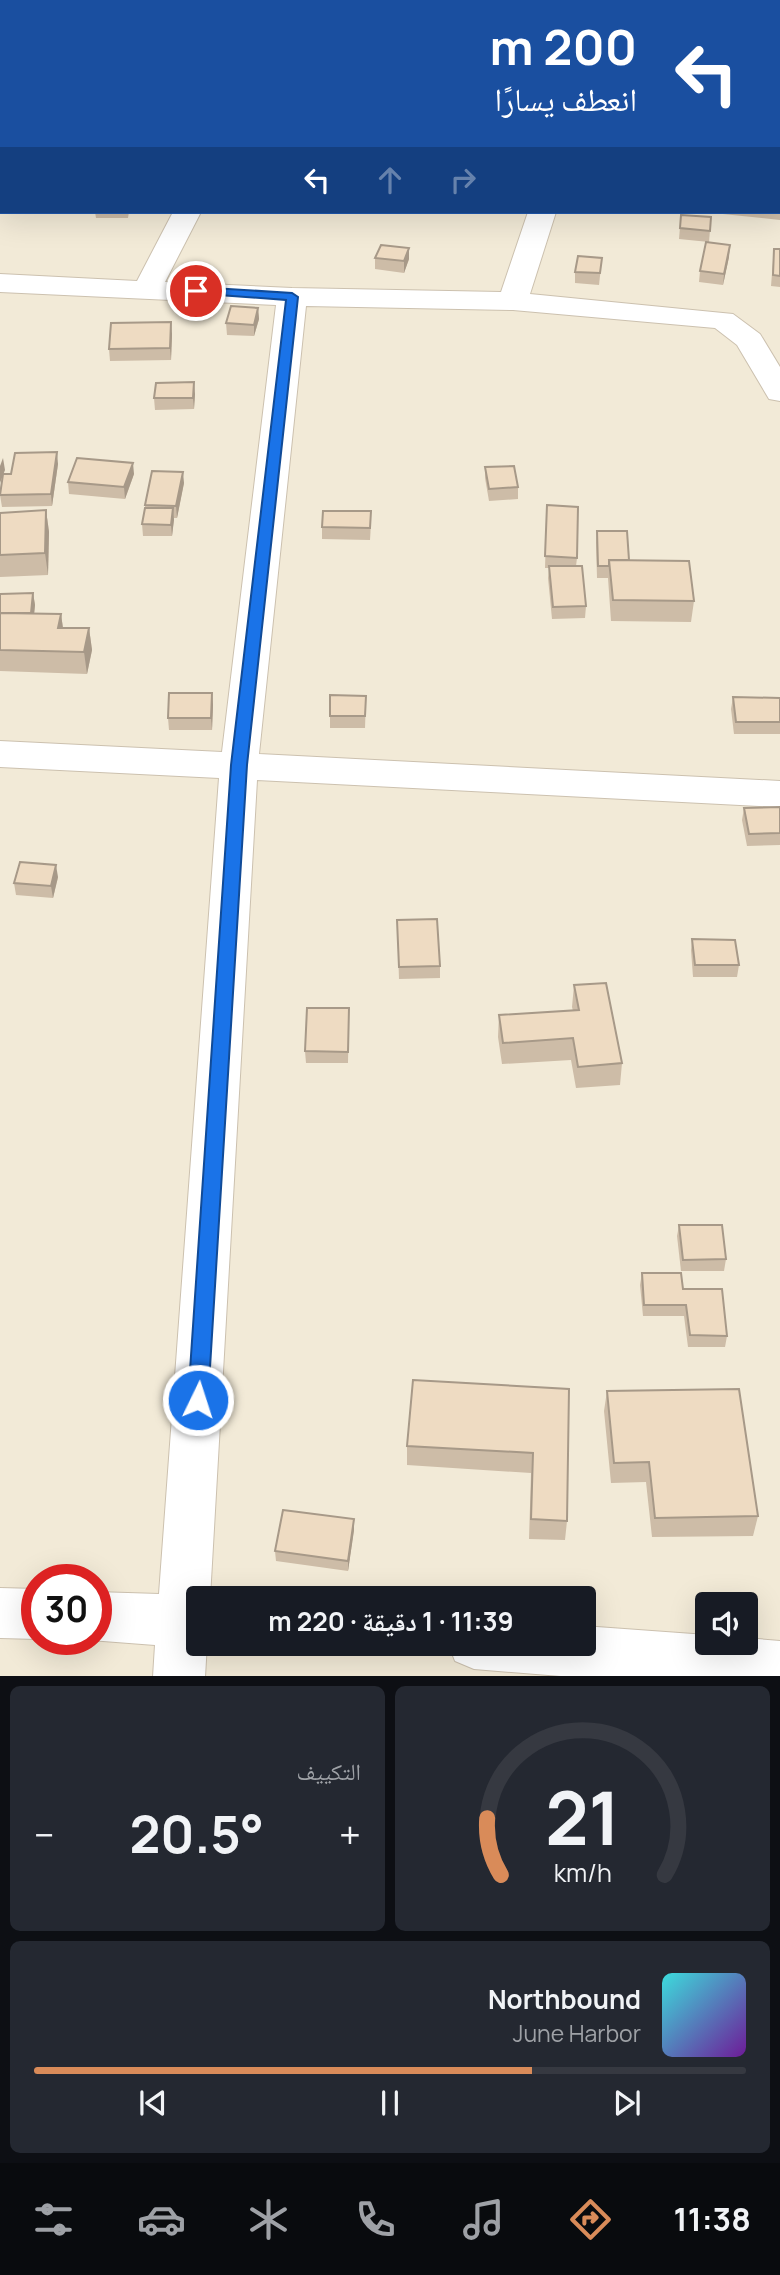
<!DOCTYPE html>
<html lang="ar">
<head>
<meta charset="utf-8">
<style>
  :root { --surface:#171b24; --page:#242831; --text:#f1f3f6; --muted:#9ea1a6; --line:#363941; --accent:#d98b59 }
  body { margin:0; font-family:Manrope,"Noto Naskh Arabic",sans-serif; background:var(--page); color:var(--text); direction:rtl; height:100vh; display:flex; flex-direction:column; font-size:26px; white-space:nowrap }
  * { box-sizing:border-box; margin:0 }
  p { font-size:23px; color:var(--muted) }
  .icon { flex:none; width:38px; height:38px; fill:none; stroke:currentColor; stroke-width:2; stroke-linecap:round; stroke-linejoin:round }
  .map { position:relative; height:1676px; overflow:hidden; direction:ltr }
  .side { display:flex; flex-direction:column; gap:10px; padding:10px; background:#0d0f14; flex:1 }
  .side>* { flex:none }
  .top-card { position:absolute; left:0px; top:0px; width:780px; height:214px; box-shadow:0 7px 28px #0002; direction:rtl; background:#1a4fa0; color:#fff; overflow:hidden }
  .buttons { position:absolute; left:695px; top:1592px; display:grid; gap:14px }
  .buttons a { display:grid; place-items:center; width:63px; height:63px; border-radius:7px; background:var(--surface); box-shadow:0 7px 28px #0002; font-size:35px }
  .speed { position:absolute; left:21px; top:1564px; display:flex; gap:14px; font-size:35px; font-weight:700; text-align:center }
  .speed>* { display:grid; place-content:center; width:91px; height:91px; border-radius:50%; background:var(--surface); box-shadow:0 7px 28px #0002; line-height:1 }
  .speed .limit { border:10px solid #d22; background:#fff; color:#111 }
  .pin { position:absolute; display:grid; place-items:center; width:60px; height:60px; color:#fff; margin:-30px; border:4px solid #fff; border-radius:50%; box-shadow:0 2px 7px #0007 }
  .me { position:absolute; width:77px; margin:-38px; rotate:4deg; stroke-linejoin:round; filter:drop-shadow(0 0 5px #0008) }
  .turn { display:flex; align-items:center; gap:24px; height:147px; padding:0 28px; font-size:32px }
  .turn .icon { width:91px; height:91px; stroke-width:2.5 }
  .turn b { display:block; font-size:49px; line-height:60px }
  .lanes { display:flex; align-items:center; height:66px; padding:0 28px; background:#0003; justify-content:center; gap:35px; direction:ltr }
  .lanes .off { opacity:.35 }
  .big { font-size:52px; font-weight:700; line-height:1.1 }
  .side .tile { flex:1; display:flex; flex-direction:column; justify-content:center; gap:10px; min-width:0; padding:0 24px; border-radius:10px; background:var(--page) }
  .side .dial { align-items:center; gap:0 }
  .dial svg { height:182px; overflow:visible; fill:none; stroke:var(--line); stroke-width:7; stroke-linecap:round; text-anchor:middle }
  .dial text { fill:var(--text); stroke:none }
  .song { display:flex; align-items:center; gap:21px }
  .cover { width:84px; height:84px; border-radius:10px; background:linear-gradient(135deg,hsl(180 70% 55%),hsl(280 70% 35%)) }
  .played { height:7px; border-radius:4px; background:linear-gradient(90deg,var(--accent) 70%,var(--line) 70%) }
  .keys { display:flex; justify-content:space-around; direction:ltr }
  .heat { display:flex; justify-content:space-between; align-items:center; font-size:38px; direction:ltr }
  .side .tiles { flex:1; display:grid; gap:10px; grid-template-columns:1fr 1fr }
  .tile:last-child { grid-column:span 2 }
  .trip { position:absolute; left:186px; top:1586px; width:410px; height:70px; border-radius:7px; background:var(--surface); box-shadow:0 7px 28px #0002; font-weight:700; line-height:70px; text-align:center; direction:rtl }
  .tab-bar { display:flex; height:112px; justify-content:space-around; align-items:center; background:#090b0e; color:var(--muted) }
  .tab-bar .icon { width:49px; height:49px }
  .tab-bar .selected { color:var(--accent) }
  .tab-bar b { font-size:32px; color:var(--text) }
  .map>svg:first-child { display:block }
  .residential { fill:#f2ead7; fill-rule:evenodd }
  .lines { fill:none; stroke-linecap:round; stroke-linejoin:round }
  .minor-casing { stroke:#ccc1af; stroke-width:2 }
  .minor { fill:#fff; fill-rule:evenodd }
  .wall { fill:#cdbca7 }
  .shaded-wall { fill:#a79988 }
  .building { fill:#eedbc2; stroke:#a79988; stroke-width:2 }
  .route { fill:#1a73e8; stroke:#114b97; stroke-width:2 }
</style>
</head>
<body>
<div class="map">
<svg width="780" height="1677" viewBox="0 0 780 1677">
  <rect width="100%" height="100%" fill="#fbf7e9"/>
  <!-- residential -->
  <path class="residential" d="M0,0H780V1676L0,1677ZM2,2H779V212H2ZM37,1580H96V1640H37ZM198,1598H583V1643H198ZM707,1605H746V1643H707Z"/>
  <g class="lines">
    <!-- minor casing -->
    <g class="minor-casing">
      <g id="minor">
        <path d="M284,0H308L283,2Z"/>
        <path d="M598,0H622L597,2Z"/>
        <path d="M639,0H674L675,2H640Z"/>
        <rect x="779" y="12" width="1" height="14"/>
        <path d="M173,212H201L165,282L292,288L501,292L528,212H556L530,294L733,314L760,334L780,367V401L769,399L737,345L715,328L513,310L306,306L259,754L780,781V807L257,780L210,1598H198V1643H207L205,1677H153L155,1645L90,1640H96V1592L159,1594L219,778L0,767V741L222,752L276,305L0,292V274L137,281Z"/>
        <path d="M0,1588L37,1589V1639L0,1638Z"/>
        <path d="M583,1626L707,1635V1643H746V1638L780,1641V1677H573L474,1669L455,1661L448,1643H583Z"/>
      </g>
    </g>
    <!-- minor -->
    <use href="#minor" class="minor"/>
  </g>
  <!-- wall -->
  <g class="wall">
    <path d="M779,135L780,136V220L713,213V212H779Z"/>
    <path d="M95,212H129L128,218H96Z"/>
    <path d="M681,215L711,217L709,242L679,239Z"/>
    <path d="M774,249H780V287L771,286Z"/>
    <path d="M729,257L723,285L699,282L700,271Z"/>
    <path d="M375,258L409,259L404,273L375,269Z"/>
    <path d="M602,258L599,285L575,283V272Z"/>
    <path d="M258,308L259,319L254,336L227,335L226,323Z"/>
    <path d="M172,334L171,360L110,361L109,349Z"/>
    <path d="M195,394L194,409L155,410L154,398Z"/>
    <path d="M58,464L52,506L2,507L0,495L11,474Z"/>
    <path d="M485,467L518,487V499L489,501L485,478Z"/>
    <path d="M134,474L125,499L69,494L68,482Z"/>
    <path d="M184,483L177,518H174L172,536H143L142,524L145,508V505Z"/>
    <path d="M547,505L577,558L576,566L586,606L585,618L552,619L548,578L549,568H545Z"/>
    <path d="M46,510L49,532L48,575L0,577V513Z"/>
    <path d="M371,523L370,540L322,539V527Z"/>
    <path d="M597,531L629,560L694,601L691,622L611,621L608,578H597L596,542Z"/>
    <path d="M33,593L35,605L34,613L61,614L63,628H89L92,650L87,674L0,671V594Z"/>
    <path d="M212,693L213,705L212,730H169L168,718Z"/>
    <path d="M366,696L365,728H330V716Z"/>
    <path d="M733,697L780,698V734H734L731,709Z"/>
    <path d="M780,807V845L747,846L742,820L744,808Z"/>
    <path d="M58,877L53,898L16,895L14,883Z"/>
    <path d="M397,920L440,966V978L399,979Z"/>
    <path d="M692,939L739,965L737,977H693L691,950Z"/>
    <path d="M574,985L622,1063L620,1085L576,1088L571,1060L502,1064L498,1037L499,1015L573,1011L572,1007Z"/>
    <path d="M349,1008L348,1063H306L305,1051Z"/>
    <path d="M679,1225L726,1259L724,1271H681L677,1236Z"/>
    <path d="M642,1273L683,1289L727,1336L725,1347H688L684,1316H643L640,1285Z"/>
    <path d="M569,1389L567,1521L565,1540L529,1539L531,1473L407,1465V1446Z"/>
    <path d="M607,1391L758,1516L753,1536L652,1537L646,1482L611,1483L604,1411Z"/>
    <path d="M354,1530L348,1571L276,1561L275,1551Z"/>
  </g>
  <!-- shaded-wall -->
  <g class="shaded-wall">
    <path d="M730,245L729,257L723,285L724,274Z"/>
    <path d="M409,248V259L404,273V261Z"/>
    <path d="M258,308L259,319L254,336V325Z"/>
    <path d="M171,322L172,334L171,360L170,348Z"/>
    <path d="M194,382L195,394L194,409L193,398Z"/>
    <path d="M57,452L58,464L52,506L51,494Z"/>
    <path d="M3,458L5,470L0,483V466Z"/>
    <path d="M133,463L134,474L125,499L124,487Z"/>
    <path d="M183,472L184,483L177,518L176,506Z"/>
    <path d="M173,508L174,520L172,536L171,525Z"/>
    <path d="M46,510L49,532L48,575L45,553Z"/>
    <path d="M33,593L35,605L33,626L31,614Z"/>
    <path d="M61,614L64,636L58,628Z"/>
    <path d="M89,628L92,650L87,674L84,652Z"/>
    <path d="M212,693L213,705L212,730L211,718Z"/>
    <path d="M56,865L58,877L53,898L51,886Z"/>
    <path d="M354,1519V1530L348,1571V1561Z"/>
  </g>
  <!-- building -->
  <g class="building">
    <path d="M164,0H211L210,2H162Z"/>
    <path d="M448,0H537L536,2H450L447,1Z"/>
    <path d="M779,135L780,136V199H779Z"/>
    <path d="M681,215L711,217L710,231L680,228Z"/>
    <path d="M706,242L730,245L724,274L700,271Z"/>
    <path d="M381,245L409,248L404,261L375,258Z"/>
    <path d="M774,249H780V276L773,275Z"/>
    <path d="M578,256L602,258L600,273L575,272Z"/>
    <path d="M231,306L258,308L254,325L226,323Z"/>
    <path d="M171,322L170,348L109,349L111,323Z"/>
    <path d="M194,382L193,398H154L156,383Z"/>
    <path d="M57,452L51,494L0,495L3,474H11L15,453Z"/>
    <path d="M77,458L133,463L124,487L68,482Z"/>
    <path d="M514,466L518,487L489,489L485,467Z"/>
    <path d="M152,471L183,472L176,506L145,505Z"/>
    <path d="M547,505L578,507L577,558L545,556Z"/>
    <path d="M145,508H173L171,525L142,524Z"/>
    <path d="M46,510L45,553L0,555V513Z"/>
    <path d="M323,511H371L370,528L322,527Z"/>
    <path d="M597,531H627L629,560H609V566H598Z"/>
    <path d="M609,560L689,561L694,601L613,600Z"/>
    <path d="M549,566H582L586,606L553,607Z"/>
    <path d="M33,593L31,613H0V594Z"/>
    <path d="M0,613L61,614L58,628H89L84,652L0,650Z"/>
    <path d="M169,693H212L211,718H168Z"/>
    <path d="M330,695L366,696L365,716H330Z"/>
    <path d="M733,697L780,698V722H736Z"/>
    <path d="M780,807V833L749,834L744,808Z"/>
    <path d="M20,862L56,865L51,886L14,883Z"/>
    <path d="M437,919L440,966L399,967L397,920Z"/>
    <path d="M692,939L735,940L739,965H695Z"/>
    <path d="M606,983L622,1063L578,1067L573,1038L503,1043L499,1015L579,1010L574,985Z"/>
    <path d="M307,1008H349L348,1052L305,1051Z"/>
    <path d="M679,1225H722L726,1259L683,1260Z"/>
    <path d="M642,1273H681L683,1289H722L727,1336L690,1335L686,1305H644Z"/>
    <path d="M413,1380L569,1389L567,1521L531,1519L533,1453L407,1446Z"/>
    <path d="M739,1389L758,1516L655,1518L649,1462L614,1463L607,1391Z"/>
    <path d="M283,1510L354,1519L348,1561L275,1551Z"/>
  </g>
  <!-- route -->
  <path class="route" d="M196,287L292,293L298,297L247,765L208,1400L205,1406L198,1409L191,1406L188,1400L231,765L286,300L192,293V288Z"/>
</svg>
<div class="buttons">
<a><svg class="icon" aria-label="sound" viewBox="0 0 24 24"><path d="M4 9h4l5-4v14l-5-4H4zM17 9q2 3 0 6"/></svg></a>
</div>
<div class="speed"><div class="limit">30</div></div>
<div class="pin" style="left:196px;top:291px;background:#d93025"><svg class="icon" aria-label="arrive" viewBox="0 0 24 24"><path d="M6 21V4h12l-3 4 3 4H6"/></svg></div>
<svg class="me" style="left:198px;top:1400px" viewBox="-20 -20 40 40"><circle r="17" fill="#1a73e8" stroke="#fff" stroke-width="3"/><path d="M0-11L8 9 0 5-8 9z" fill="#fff"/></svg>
<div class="trip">11:39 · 1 دقيقة · 220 m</div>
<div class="top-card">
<div class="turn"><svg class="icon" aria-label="left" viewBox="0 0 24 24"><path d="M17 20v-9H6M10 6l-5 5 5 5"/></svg><div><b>200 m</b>انعطف يسارًا</div></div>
<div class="lanes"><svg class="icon" aria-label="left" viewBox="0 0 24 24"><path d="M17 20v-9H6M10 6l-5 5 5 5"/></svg><svg class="icon off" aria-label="ahead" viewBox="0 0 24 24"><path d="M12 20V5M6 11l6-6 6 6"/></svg><svg class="icon off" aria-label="right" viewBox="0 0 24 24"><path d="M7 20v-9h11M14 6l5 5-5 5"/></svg></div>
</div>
</div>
<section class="side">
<div class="tiles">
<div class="tile dial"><svg viewBox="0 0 100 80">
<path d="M14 69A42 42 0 1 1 86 69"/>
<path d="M14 69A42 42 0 0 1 8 44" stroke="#d98b59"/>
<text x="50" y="56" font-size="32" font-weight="700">21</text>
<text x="50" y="72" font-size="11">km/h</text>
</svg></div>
<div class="tile"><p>التكييف</p>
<div class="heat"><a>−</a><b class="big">20.5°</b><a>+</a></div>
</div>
<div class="tile">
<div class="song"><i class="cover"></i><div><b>Northbound</b><p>June Harbor</p></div></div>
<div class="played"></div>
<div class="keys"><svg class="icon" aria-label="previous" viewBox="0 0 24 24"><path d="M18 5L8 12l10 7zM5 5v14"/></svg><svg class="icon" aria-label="pause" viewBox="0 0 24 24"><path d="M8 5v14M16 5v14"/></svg><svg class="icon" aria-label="next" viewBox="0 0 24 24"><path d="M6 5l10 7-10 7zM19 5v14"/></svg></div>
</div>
</div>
</section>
<nav class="tab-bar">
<b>11:38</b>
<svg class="icon selected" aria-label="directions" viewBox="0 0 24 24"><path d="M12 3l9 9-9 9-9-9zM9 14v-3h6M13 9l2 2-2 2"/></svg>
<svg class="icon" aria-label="music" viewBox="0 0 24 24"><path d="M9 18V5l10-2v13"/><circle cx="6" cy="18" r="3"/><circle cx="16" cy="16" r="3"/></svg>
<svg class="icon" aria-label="phone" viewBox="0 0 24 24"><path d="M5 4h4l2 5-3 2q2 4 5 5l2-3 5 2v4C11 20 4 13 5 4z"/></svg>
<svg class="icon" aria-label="climate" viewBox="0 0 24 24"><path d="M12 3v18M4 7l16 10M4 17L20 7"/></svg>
<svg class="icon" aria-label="car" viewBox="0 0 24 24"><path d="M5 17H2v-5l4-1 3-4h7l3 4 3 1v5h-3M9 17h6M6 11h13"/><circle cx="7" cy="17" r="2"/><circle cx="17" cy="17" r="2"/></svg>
<svg class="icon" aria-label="filters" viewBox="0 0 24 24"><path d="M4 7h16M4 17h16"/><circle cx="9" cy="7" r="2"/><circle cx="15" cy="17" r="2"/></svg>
</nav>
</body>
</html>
